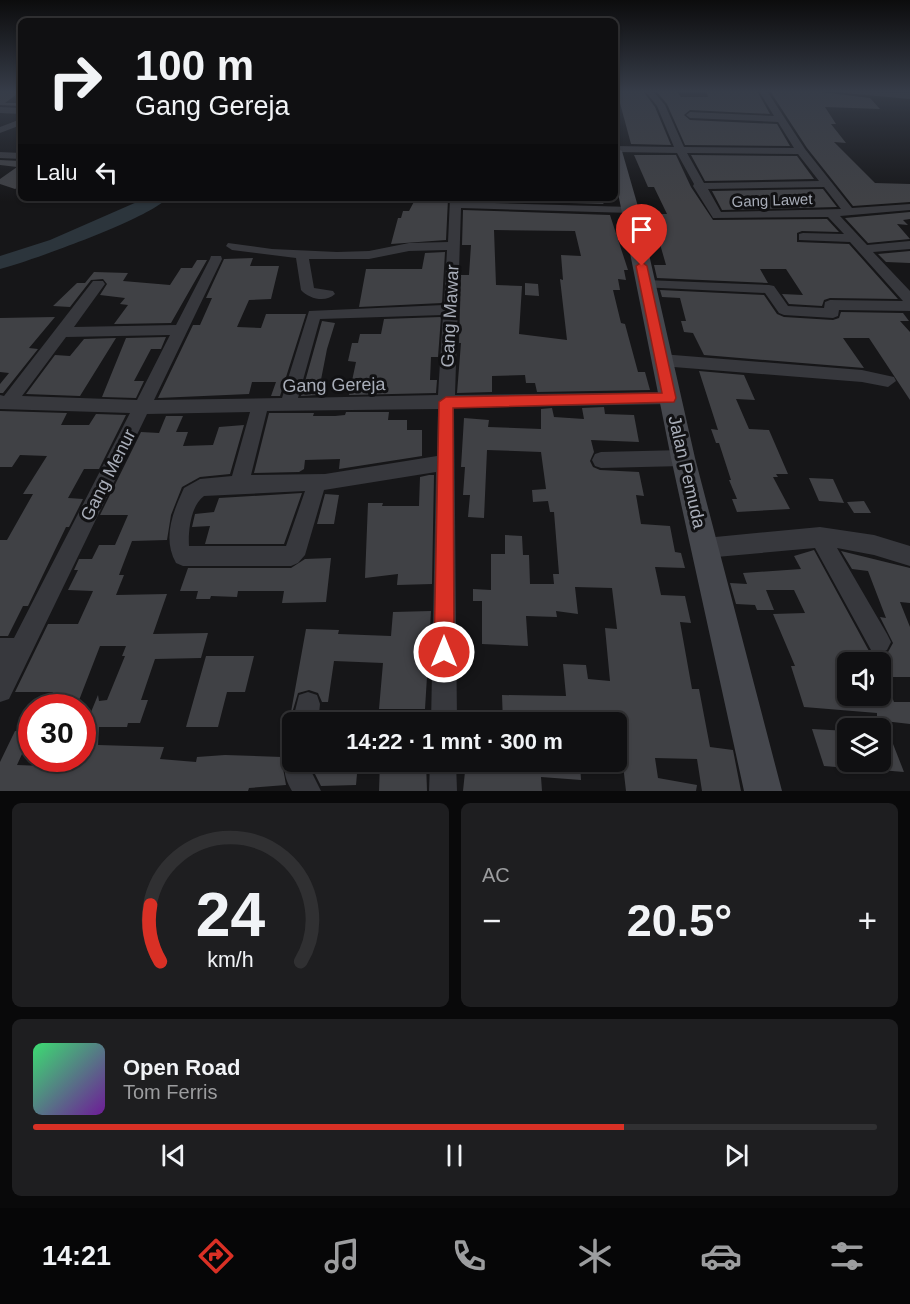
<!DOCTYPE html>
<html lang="id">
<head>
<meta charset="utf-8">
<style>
  :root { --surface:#101012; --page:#1e1e20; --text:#f1f3f6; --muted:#9c9d9f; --line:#303032; --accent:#d93025 }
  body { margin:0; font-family:Arial,sans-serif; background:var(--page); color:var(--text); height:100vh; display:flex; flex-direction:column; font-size:22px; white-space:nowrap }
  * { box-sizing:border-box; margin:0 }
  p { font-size:20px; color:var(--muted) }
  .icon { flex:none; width:33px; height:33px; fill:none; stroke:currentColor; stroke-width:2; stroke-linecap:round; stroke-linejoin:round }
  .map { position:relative; height:791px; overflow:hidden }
  .drawer { display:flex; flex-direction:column; gap:12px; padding:12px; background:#09090a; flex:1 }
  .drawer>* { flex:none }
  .top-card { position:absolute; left:18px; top:18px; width:600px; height:183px; border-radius:9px; box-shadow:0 2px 4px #0004,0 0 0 2px var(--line); background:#101012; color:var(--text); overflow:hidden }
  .controls { position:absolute; left:837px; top:652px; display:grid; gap:12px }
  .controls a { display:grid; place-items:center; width:54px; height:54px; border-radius:9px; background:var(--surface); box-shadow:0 2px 4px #0004,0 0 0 2px var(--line); font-size:30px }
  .speed { position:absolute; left:18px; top:694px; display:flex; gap:12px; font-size:30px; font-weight:700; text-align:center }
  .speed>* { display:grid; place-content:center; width:78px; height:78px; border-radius:50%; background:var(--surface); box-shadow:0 2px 4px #0004,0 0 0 2px var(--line); line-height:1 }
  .speed .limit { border:9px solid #d22; background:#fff; color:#111 }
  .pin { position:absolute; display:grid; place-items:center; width:51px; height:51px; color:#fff; margin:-62px -26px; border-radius:50% 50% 50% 0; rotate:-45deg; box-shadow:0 0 6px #0007 }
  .pin .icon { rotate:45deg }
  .me { position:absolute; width:66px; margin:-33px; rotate:0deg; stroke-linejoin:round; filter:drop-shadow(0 0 4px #0008) }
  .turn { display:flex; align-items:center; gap:21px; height:126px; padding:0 18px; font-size:27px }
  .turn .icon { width:78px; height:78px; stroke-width:2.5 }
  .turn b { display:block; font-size:42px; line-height:51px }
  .then { display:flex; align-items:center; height:57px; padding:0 18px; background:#0003; gap:12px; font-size:22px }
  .big { font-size:45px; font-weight:800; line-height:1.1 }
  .drawer .widget { flex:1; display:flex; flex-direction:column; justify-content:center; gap:9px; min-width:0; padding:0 21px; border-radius:9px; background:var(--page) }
  .drawer .dial { align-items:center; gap:0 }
  .dial svg { height:156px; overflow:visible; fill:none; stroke:var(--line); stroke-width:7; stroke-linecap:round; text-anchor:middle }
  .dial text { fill:var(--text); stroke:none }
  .song { display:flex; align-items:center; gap:18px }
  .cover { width:72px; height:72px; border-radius:9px; background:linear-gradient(135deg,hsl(140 70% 55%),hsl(280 70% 35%)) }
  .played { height:6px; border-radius:3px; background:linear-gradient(90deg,var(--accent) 70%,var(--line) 70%) }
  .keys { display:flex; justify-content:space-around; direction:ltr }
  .heat { display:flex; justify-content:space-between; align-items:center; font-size:33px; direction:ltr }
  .drawer .tiles { flex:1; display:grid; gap:12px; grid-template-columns:1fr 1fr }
  .widget:last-child { grid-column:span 2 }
  .trip { position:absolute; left:282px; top:712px; width:345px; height:60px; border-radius:9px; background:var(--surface); box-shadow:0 2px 4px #0004,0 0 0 2px var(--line); font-weight:800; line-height:60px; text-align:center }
  .dock { display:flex; height:96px; justify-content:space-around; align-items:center; background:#060607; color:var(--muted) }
  .dock .icon { width:42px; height:42px }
  .dock .current { color:var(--accent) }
  .dock b { font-size:27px; color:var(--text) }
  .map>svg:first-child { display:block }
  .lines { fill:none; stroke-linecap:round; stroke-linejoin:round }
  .river { fill:#2c353c; fill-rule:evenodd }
  .building { fill:#404145; fill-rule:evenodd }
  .minor { fill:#37383d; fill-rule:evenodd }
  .secondary { fill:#45474d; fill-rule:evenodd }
  .route { fill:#d93025; stroke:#8d1f18; stroke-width:1.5 }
  .labels { text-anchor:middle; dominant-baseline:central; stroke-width:6; stroke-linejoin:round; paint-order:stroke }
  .far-street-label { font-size:15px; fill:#a8adb8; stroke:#111113 }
  .street-label { font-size:18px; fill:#a8adb8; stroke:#111113 }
</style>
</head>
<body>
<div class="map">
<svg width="910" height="791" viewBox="0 0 910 791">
  <rect width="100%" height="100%" fill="#161618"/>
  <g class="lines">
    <!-- river -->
    <path class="river" d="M146,198H167C153,217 28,262 0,269V256L50,240Z"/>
  </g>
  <!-- building -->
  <g class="building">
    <path d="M0,91H21L5,103H21V106L0,105Z"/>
    <path d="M637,91H643L655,107L671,145L631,144L617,92Z"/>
    <path d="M656,91L677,92L681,97H708L706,91H757L770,114L690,110L684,115L690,120L777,124L790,146L685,145L667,104Z"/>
    <path d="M770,91H813L870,98L880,109L825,107L836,124H831L846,143L834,142L875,183L910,184V202L853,206L807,148Z"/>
    <path d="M634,155H676L691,187L713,220L827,219L839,232L802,231L797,233V242L849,244L898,299L830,298L824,300L822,306L789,304L782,294L803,295L786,269H760L768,283L657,278L654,265H666L658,237H651L645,223H649L645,214H667L654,187H648Z"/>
    <path d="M691,155L797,156L814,179L705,181Z"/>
    <path d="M0,160L21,161V186L15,189L0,184V179L17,167L0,165Z"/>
    <path d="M823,189L837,207L722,210L712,191Z"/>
    <path d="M416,198L448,199L446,240L391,244L398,218H401L403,211H409Z"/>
    <path d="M533,198H597L604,204L534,202Z"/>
    <path d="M463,210L610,215L628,270H624L626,280L618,279L620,290H613L621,323L625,324L638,372H645L650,390L537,392L535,383H526L525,375L492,376V392L457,393L461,343H459L461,275H469L471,245H462ZM494,230L575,231L581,256L561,255L563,280L560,279L567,340L519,334L522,286L496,285Z"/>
    <path d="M910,212V219L903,220L908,225L897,224L910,239L868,243L845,218Z"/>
    <path d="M910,251V263L886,262L878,254Z"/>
    <path d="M445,252L442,303L359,307L366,269H422L425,253Z"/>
    <path d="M253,258L250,266H279L271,299L249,300L237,327L261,328L266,314H306L280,396H271L276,382H252L249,394L158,398L193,325H200L212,298H206L224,259Z"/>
    <path d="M197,260H207L171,323L114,324L128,305L120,304L125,298L100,295L107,284L103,279L91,280L70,307L53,306L77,283H85L94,272L128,273L123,281L170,285L181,268H192Z"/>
    <path d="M525,283L538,284L539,296L525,295Z"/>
    <path d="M660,290L764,295L777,314L784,317L833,320L839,318L841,312L903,313L909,321H900L910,332V400L869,338H843L864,368L704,355L693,333L684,332L681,321H686L680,298L662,297Z"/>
    <path d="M55,317L29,348L38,349L3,393H0V384L9,373L0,372V318Z"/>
    <path d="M441,317L438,357H431L430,380H437L436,393L349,395L356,362L348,361L352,343H358L360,334H381L384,319Z"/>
    <path d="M322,321L335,323L327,349L318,395L301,396Z"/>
    <path d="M166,337L161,349H151L134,381H144L136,398L102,397L126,338Z"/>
    <path d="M116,338L80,396L26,394L55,355L70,356L84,339Z"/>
    <path d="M699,371L744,375L755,400L736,399L749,429L769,430L788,474H776L778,477H773L790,509L737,512L732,499H737L729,480H731L719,443H716L711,429L718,430Z"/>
    <path d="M604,407L605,414L634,415L639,442L591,440L594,452L590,461L593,467L600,470L639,472L644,496L636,495L641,524L670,526L675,552L681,553L685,568L655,567L661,595L685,596L691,623L680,622L692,689H699L710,747L733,750L741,791H702L697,759L655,758L658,778L697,785L696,791H626L622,756L616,755V719L548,716L549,723H503L502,695L566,696L563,664L586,665L588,679L610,681L605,628L617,629L612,588L575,587L578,614L556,611L557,617L526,616L528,646L482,644V601H473V589L491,590V554H505V535L522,536L523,555H529L530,584H554L553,574H559L554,512H550L548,501L533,502L532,490L546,489L541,452L487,450L484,518L468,517L470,495H463L465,467H461L464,418L489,420L488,427L541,429V409L552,408L554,417L584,419L582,408Z"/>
    <path d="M0,411L67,413L61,425H89L96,414L126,415L99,469H84L68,498L83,499L69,527H66L28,606H23L8,636H0V540H7L33,494H23L47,456L20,455L12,467H0Z"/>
    <path d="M346,412H389L388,420H407V430H422V456L339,469L340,459L305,460L304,469L299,472L254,473L269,413H314L313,416H335L345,415Z"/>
    <path d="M166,416H183L176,432H188L183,446L213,445L219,427L244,425L230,474L200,477L182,487L171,515L167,540L132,541L119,575H124L116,595L167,594L153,634L208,633L201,658L155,659L141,700H148L140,723H128L127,727H99L98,745L164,747L160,759L196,762L197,757L225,755L282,757L286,734H292V749L287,752L283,768L286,785L249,788L248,791H0V762L15,731L32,732L17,765L70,767L73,759H82V734L98,695L99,701L107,700L125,656H122L126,646H100L76,708H46L53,692H15L48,624H78L93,591L68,590L78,570H74L79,559H92L99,545H115L128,515H100L141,432L159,433Z"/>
    <path d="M429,475H434L432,584L397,585L398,574L365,578L368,503H383L382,506H419L420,477Z"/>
    <path d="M809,478L833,479L844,503L819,501Z"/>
    <path d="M302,493L284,544H205L210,526L192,527L195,514L214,512L219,498Z"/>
    <path d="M325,494L339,495L334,524H317Z"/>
    <path d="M864,501L871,513H854L847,502Z"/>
    <path d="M814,550L869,651L878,656L888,652L893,643L880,617L886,618L868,571L852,569L841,551L910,568V603L900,602L910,627V677H885L880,663H848V696L892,697L894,702H910V724L884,721L904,772L880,770V721H877V713L804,707L791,666H795L773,614L805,613L794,590H766L774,610H757L755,605L736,604L730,583L747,584L743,573L801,569L794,556Z"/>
    <path d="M331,558L326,602L282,603L284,591H238L237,597L211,596L210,599H196L198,591H180L188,568H291L305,559Z"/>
    <path d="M431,611L425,709H379L383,663L334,661L328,702H322L318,693L309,690L298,693L289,723L306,629L339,630L338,634L391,636L393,612Z"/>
    <path d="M206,656H254L245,692H227L218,727H186Z"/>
    <path d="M812,729L848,731V768L824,766Z"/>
    <path d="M313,762H358L356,785L321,786L313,770Z"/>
    <path d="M380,762H426L427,791H379Z"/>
    <path d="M466,762H580L581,780L541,777L542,791H463Z"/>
  </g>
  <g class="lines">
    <!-- minor -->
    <g class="minor">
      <path d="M645,91H653L665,105L684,147L794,148L778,122L690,118L686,115L690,112L774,116L759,91H767L805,149L852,208L910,204V210L840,216L867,245L910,241V249L873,252L910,291V311L839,310L838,316L833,318L784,315L779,313L765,293L640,287V281L645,280L769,285L774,286L788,306L824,308L825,302L830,300L903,301L850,242L799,240V234L803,233L844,234L828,217L713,218L693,186L694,184L677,153L615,152V146L674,147L657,106ZM687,153L798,154L819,181L704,183ZM824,187L841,209L721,212L708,189Z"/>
      <path d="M840,91L910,93V99L844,93Z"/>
      <path d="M0,107L21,108V114L0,113Z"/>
      <path d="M21,119V125L0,133V127Z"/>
      <path d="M0,152L21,153V159L0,158Z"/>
      <path d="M450,198H462L461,202L631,207L637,210L631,213L461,208L455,395L670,392L676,393L678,398L676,403L670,404L454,408L457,723H431L436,472L324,490L305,555L298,563L291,566H183L176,563C162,538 173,512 184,488L200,479L232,476L250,412L147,414L9,699L0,702V638H14L130,413L0,409V395L4,396L93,281H103L105,284L74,327L176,325L210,259L211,256H221L222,259L154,400L282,398L309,311L444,305L447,250L409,251L369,259H309L314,288L333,291L335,294C326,303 309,299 301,290L296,258L232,250L226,246L228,243L272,249L337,252L369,251L409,243L448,242ZM443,315L438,395L298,398L320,319ZM170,335L137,400L22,396L66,337ZM438,409L437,456L325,474L251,475L267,411ZM305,491L286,546H189C188,531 191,505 204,496Z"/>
      <path d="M661,354L862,370L894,377L896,381L888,387L862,382L661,366L653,360Z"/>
      <path d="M683,450L689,452L692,458L689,464L683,466L601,468L595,466L592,460L595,454L601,452Z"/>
      <path d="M820,527L874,535L910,546V566L874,555L837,548L887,634L891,642L887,650L879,654L871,650L815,548L705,558L698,555L695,548L698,541L705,538Z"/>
      <path d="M308,692L317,695L320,704L318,723H292L299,695Z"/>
      <path d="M292,751V762H311V771L321,791H292C284,777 282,768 289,753Z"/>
      <path d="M430,762H456L457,791H429Z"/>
    </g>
    <!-- secondary -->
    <path class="secondary" d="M615,147L622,151L639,210L695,458L782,791H744L671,458L615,178Z"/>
  </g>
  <!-- sky -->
  <linearGradient id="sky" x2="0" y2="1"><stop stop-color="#0c0c0d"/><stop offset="0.45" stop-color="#363c48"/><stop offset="1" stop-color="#363c48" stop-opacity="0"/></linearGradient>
  <rect width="910" height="202" fill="url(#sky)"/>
  <!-- route -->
  <path class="route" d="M642,262L647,266L676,398L674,402L453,408L454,652L451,659L444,662L437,659L434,652L439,402L446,397L662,393L636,266Z"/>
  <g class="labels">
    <!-- far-street labels -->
    <g class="far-street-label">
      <text transform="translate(772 200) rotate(-2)">Gang Lawet</text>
    </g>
    <!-- street labels -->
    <g class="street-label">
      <text transform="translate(450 316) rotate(-87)">Gang Mawar</text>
      <text transform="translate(334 385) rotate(-1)">Gang Gereja</text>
      <text transform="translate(687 472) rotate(77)">Jalan Pemuda</text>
      <text transform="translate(108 475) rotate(-63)">Gang Menur</text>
    </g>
  </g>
</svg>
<div class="controls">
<a><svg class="icon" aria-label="sound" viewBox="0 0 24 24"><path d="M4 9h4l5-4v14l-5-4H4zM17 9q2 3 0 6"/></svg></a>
<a><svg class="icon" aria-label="layers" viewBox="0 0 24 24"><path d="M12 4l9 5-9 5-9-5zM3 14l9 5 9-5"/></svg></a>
</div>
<div class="speed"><div class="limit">30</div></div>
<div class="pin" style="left:642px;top:266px;background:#d93025"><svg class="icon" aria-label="arrive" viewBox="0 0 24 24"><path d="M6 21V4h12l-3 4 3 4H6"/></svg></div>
<svg class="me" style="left:444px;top:652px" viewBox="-20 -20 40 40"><circle r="17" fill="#d93025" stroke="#fff" stroke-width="3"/><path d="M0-11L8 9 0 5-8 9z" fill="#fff"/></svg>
<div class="trip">14:22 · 1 mnt · 300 m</div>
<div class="top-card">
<div class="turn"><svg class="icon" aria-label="right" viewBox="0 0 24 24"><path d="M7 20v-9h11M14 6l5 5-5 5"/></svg><div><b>100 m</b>Gang Gereja</div></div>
<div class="then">Lalu<svg class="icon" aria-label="left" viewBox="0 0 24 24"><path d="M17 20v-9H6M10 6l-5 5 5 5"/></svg></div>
</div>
</div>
<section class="drawer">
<div class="tiles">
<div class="widget dial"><svg viewBox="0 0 100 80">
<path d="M14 69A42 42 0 1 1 86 69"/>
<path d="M14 69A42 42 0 0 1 9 40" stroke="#d93025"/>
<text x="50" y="56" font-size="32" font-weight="700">24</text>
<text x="50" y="72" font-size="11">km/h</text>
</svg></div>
<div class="widget"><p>AC</p>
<div class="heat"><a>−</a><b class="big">20.5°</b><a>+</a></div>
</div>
<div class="widget">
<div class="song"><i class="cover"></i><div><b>Open Road</b><p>Tom Ferris</p></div></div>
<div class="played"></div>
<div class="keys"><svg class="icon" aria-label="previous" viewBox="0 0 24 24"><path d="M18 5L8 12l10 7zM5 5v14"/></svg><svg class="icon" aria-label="pause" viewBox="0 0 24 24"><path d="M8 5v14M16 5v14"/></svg><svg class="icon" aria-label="next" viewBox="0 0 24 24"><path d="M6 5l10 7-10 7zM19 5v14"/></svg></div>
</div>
</div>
</section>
<nav class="dock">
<b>14:21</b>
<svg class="icon current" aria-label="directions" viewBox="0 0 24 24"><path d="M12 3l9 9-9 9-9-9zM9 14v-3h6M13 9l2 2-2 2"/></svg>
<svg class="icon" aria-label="music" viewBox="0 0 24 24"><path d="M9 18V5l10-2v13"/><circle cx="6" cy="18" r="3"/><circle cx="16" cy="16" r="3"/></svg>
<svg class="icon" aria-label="phone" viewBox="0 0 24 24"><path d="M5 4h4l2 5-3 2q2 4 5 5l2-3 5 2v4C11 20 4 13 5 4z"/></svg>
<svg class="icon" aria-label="climate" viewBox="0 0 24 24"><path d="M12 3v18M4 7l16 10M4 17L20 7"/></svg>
<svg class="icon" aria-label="car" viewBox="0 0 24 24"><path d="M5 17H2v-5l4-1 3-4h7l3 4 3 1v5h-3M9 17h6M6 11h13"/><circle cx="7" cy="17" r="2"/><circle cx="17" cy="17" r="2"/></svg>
<svg class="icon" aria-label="filters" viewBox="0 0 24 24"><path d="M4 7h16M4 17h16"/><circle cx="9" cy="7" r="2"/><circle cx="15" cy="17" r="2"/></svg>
</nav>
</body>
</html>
